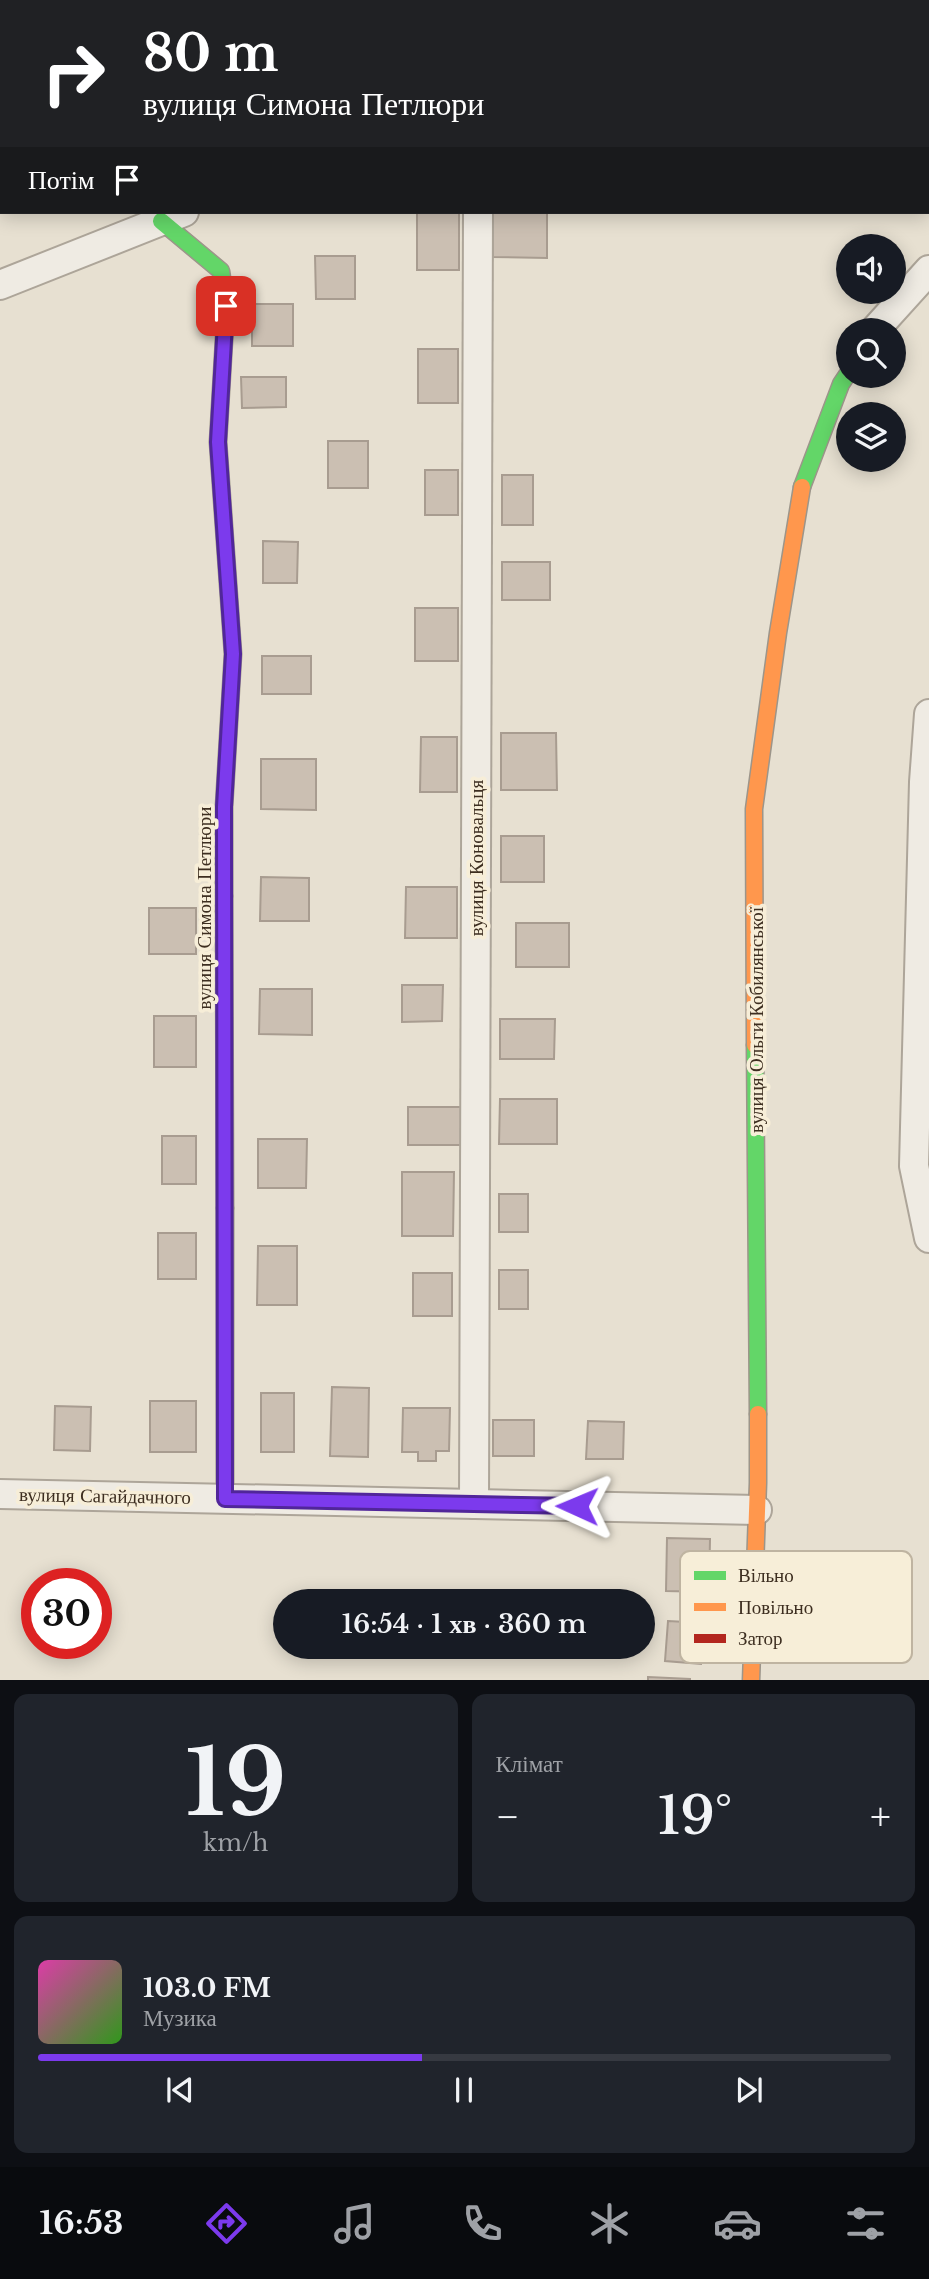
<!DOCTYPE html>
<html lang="uk">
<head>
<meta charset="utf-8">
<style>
  :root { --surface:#171b24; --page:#20242c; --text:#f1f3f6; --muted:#9ea1a6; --line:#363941; --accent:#7c3aed }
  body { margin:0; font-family:"Libre Baskerville",serif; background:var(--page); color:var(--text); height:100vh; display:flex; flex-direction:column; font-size:26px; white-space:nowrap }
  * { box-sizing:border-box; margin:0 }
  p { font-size:23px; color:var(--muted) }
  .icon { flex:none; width:38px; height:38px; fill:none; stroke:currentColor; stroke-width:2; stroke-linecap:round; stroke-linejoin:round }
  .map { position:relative; height:1680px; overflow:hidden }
  .panel { display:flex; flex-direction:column; gap:14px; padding:14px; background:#0d0f14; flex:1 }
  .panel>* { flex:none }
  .hud { position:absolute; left:0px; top:0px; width:929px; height:214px; box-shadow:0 4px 18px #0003; background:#202124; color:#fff; overflow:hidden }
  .controls { position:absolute; left:836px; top:234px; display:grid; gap:14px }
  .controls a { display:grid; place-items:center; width:70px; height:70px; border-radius:50%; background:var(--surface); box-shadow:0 4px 18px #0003; font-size:35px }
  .speed { position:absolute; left:21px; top:1568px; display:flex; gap:14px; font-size:35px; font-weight:700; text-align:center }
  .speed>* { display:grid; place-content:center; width:91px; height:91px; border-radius:50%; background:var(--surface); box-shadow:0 4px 18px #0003; line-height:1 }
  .speed .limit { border:10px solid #d22; background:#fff; color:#111 }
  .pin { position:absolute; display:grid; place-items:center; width:60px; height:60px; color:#fff; margin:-30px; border-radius:14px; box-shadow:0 4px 10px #0006 }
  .me { position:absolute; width:77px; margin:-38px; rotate:271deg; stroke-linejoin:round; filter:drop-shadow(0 0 5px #0008) }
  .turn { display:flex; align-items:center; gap:24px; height:147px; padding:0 28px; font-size:32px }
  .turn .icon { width:91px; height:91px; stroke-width:2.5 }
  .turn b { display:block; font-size:49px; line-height:60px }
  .then { display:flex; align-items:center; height:66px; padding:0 28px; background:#0003; gap:14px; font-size:26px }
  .big { font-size:52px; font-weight:600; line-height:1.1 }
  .panel .card { flex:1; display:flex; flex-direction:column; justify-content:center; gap:10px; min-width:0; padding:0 24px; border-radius:14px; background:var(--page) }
  .panel .dial { align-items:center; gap:0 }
  .dial b { font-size:91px; line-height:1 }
  .song { display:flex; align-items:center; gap:21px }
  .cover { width:84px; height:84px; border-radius:10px; background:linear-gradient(135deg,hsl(320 70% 55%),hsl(110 70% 35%)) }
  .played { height:7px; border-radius:4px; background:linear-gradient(90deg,var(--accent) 45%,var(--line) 45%) }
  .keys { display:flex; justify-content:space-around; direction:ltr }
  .heat { display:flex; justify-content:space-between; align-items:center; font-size:38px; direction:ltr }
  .panel .tiles { flex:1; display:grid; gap:14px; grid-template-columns:1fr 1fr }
  .card:last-child { grid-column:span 2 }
  .trip { position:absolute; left:273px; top:1589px; width:382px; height:70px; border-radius:35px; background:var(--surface); box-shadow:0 4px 18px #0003; font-weight:600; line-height:70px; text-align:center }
  .tabs { display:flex; height:112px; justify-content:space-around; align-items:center; background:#090b0e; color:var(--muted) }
  .tabs .icon { width:49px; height:49px }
  .tabs .on { color:var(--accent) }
  .tabs b { font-size:32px; color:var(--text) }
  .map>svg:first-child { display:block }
  .building { fill:#cbbfb2; stroke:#a89c90; stroke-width:2 }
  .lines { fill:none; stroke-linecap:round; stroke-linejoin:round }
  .street-casing { stroke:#ada599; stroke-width:32 }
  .fast-casing { stroke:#9c958a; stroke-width:19 }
  .slow-casing { stroke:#9c958a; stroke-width:19 }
  .jam-casing { stroke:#9c958a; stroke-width:19 }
  .street { stroke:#efebe3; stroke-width:28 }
  .fast { stroke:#63d668; stroke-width:16 }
  .slow { stroke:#ff974d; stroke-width:16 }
  .jam { stroke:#b3261e; stroke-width:16 }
  .rail { stroke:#afaaa2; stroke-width:5; stroke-dasharray:12 12; stroke-linecap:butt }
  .route-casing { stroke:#51269a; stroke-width:18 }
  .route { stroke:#7c3aed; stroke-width:12 }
  .labels { text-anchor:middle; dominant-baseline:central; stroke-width:7; stroke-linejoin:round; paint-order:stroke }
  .street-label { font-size:19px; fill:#3d2e20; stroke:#f7eed8 }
  .key { fill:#f7eed8; stroke:#bfb4a1; stroke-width:2 }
  .key-label { font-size:19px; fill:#3d2e20 }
</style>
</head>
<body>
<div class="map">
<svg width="929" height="1681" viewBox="0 0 929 1681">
  <rect width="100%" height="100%" fill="#e7e0d1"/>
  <!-- building -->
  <g class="building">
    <rect x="417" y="212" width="42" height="58"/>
    <path d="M493,212H547V258L493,257Z"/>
    <path d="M315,256H355V299H316Z"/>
    <rect x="252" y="304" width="41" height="42"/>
    <rect x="418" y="349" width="40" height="54"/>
    <path d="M241,377H286V407L242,408Z"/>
    <rect x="328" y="441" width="40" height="47"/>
    <rect x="425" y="470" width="33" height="45"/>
    <rect x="502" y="475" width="31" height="50"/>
    <path d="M263,541L298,542L297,583H263Z"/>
    <rect x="502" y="562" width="48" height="38"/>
    <rect x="415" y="608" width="43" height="53"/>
    <rect x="262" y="656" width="49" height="38"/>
    <path d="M501,733H556L557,790H501Z"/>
    <path d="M421,737H457V792H420Z"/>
    <path d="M261,759H316V810L261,809Z"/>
    <rect x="501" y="836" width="43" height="46"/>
    <path d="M261,877L309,878V921H260Z"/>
    <path d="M406,887H457V938H405Z"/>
    <rect x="149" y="908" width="47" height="46"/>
    <rect x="516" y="923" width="53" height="44"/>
    <path d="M402,985H443L442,1021L402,1022Z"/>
    <path d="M260,989H312V1035L259,1034Z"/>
    <rect x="154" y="1016" width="42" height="51"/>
    <path d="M500,1019H555L554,1059H500Z"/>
    <path d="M500,1099H557V1144H499Z"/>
    <path d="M408,1107H463L464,1145H408Z"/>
    <rect x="162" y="1136" width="34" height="48"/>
    <path d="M258,1139H307L306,1188H258Z"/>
    <path d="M402,1172H454L453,1236H402Z"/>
    <rect x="499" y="1194" width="29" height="38"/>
    <rect x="158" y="1233" width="38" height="46"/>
    <path d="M258,1246H297V1305H257Z"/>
    <rect x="499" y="1270" width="29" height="39"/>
    <rect x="413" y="1273" width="39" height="43"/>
    <path d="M332,1387L369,1388L368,1457L330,1456Z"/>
    <rect x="261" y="1393" width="33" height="59"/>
    <rect x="150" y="1401" width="46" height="51"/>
    <path d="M55,1406L91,1407L90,1451L54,1450Z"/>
    <path d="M403,1408H450L449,1451H436V1461H418V1452H402Z"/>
    <rect x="493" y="1420" width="41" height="36"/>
    <path d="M588,1421L624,1422L623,1459H586Z"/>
    <path d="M667,1538L710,1539L709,1592L666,1591Z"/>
    <path d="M668,1621L704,1623L701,1664L665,1661Z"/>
    <path d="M648,1677L690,1679V1681H648Z"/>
  </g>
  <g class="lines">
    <!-- street casing -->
    <g class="street-casing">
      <g id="street">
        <path d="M690,2L694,0"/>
        <path d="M0,285L184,212"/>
        <path d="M874,331L929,270"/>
        <path d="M929,714L924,782L914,1166L929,1238"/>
        <path d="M0,1494L757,1510"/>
        <path d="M474,1504L478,212"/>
      </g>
    </g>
    <!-- fast casing -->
    <g class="fast-casing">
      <g id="fast">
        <path d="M161,221L221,271L226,306L218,442L233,654L224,807V896"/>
        <path d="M802,487L841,384L849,372"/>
        <path d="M755,1045L758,1414"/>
        <path d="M225,1208V1499"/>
      </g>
    </g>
    <!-- slow casing -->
    <g class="slow-casing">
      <g id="slow">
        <path d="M755,1045L754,809L778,633L802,487"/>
        <path d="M751,1681L758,1483V1414"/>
      </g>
    </g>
    <!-- jam casing -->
    <g class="jam-casing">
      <path id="jam" d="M224,896L225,1208"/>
    </g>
    <!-- street -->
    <use href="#street" class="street"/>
    <!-- fast -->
    <use href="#fast" class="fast"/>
    <!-- slow -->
    <use href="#slow" class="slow"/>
    <!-- jam -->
    <use href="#jam" class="jam"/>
    <!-- rail -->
    <path class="rail" d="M5,2L10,0"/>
  </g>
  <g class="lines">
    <!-- route casing -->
    <g class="route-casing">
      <path id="route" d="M226,306L218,442L233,654L224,807L225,1499L577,1506"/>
    </g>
    <!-- route -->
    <use href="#route" class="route"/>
  </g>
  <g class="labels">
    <!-- street labels -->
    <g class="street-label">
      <text transform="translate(476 858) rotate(-90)">вулиця Коновальця</text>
      <text transform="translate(204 908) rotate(-90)">вулиця Симона Петлюри</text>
      <text transform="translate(756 1020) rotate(-90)">вулиця Ольги Кобилянської</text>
      <text transform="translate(105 1496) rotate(1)">вулиця Сагайдачного</text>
    </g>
  </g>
  <!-- legend -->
  <rect x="680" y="1551" width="232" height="112" rx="10" class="key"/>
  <rect x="694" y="1571" width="32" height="9" fill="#63d668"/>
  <rect x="694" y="1603" width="32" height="8" fill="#ff974d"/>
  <rect x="694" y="1634" width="32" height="9" fill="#b3261e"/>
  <g class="key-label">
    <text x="738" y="1582">Вільно</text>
    <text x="738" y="1614">Повільно</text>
    <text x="738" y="1645">Затор</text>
  </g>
</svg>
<div class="controls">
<a><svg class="icon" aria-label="sound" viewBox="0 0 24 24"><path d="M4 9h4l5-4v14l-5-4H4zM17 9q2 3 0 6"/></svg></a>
<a><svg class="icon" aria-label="search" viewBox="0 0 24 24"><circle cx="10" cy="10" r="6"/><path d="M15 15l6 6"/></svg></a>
<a><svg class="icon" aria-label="layers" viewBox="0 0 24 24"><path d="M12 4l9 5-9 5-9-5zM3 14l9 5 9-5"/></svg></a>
</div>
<div class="speed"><div class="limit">30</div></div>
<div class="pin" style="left:226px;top:306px;background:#d93025"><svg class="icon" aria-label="arrive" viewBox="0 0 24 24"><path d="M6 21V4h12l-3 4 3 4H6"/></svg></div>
<svg class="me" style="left:577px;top:1506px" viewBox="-20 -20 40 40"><path d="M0-17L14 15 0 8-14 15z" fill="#7c3aed" stroke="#fff" stroke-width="4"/></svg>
<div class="trip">16:54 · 1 хв · 360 m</div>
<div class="hud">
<div class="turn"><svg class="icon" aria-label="right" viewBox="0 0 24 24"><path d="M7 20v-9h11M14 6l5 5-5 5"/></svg><div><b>80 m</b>вулиця Симона Петлюри</div></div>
<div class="then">Потім<svg class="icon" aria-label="arrive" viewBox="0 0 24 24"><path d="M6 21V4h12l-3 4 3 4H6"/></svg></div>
</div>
</div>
<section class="panel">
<div class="tiles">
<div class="card dial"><b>19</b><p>km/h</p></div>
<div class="card"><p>Клімат</p>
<div class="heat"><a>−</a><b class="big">19°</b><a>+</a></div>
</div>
<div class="card">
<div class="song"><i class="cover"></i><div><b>103.0 FM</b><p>Музика</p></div></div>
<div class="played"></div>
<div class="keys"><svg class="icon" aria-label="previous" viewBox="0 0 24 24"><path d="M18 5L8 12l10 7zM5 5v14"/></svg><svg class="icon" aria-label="pause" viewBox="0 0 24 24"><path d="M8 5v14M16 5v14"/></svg><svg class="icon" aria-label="next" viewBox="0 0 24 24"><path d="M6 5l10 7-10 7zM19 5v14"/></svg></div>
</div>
</div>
</section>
<nav class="tabs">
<b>16:53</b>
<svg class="icon on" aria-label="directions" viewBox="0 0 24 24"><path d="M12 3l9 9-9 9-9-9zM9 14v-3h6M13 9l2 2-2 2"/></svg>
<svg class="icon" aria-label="music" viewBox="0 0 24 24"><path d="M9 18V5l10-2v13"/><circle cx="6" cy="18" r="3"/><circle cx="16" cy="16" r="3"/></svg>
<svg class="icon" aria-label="phone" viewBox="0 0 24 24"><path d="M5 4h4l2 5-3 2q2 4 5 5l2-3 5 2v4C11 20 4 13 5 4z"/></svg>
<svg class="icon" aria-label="climate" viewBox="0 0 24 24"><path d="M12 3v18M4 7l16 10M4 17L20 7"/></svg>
<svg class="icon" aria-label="car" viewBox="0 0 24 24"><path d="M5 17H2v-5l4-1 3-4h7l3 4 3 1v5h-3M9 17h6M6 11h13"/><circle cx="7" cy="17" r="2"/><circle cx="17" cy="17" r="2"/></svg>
<svg class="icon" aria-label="filters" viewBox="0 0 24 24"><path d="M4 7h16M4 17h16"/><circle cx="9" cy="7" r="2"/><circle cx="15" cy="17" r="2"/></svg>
</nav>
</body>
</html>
